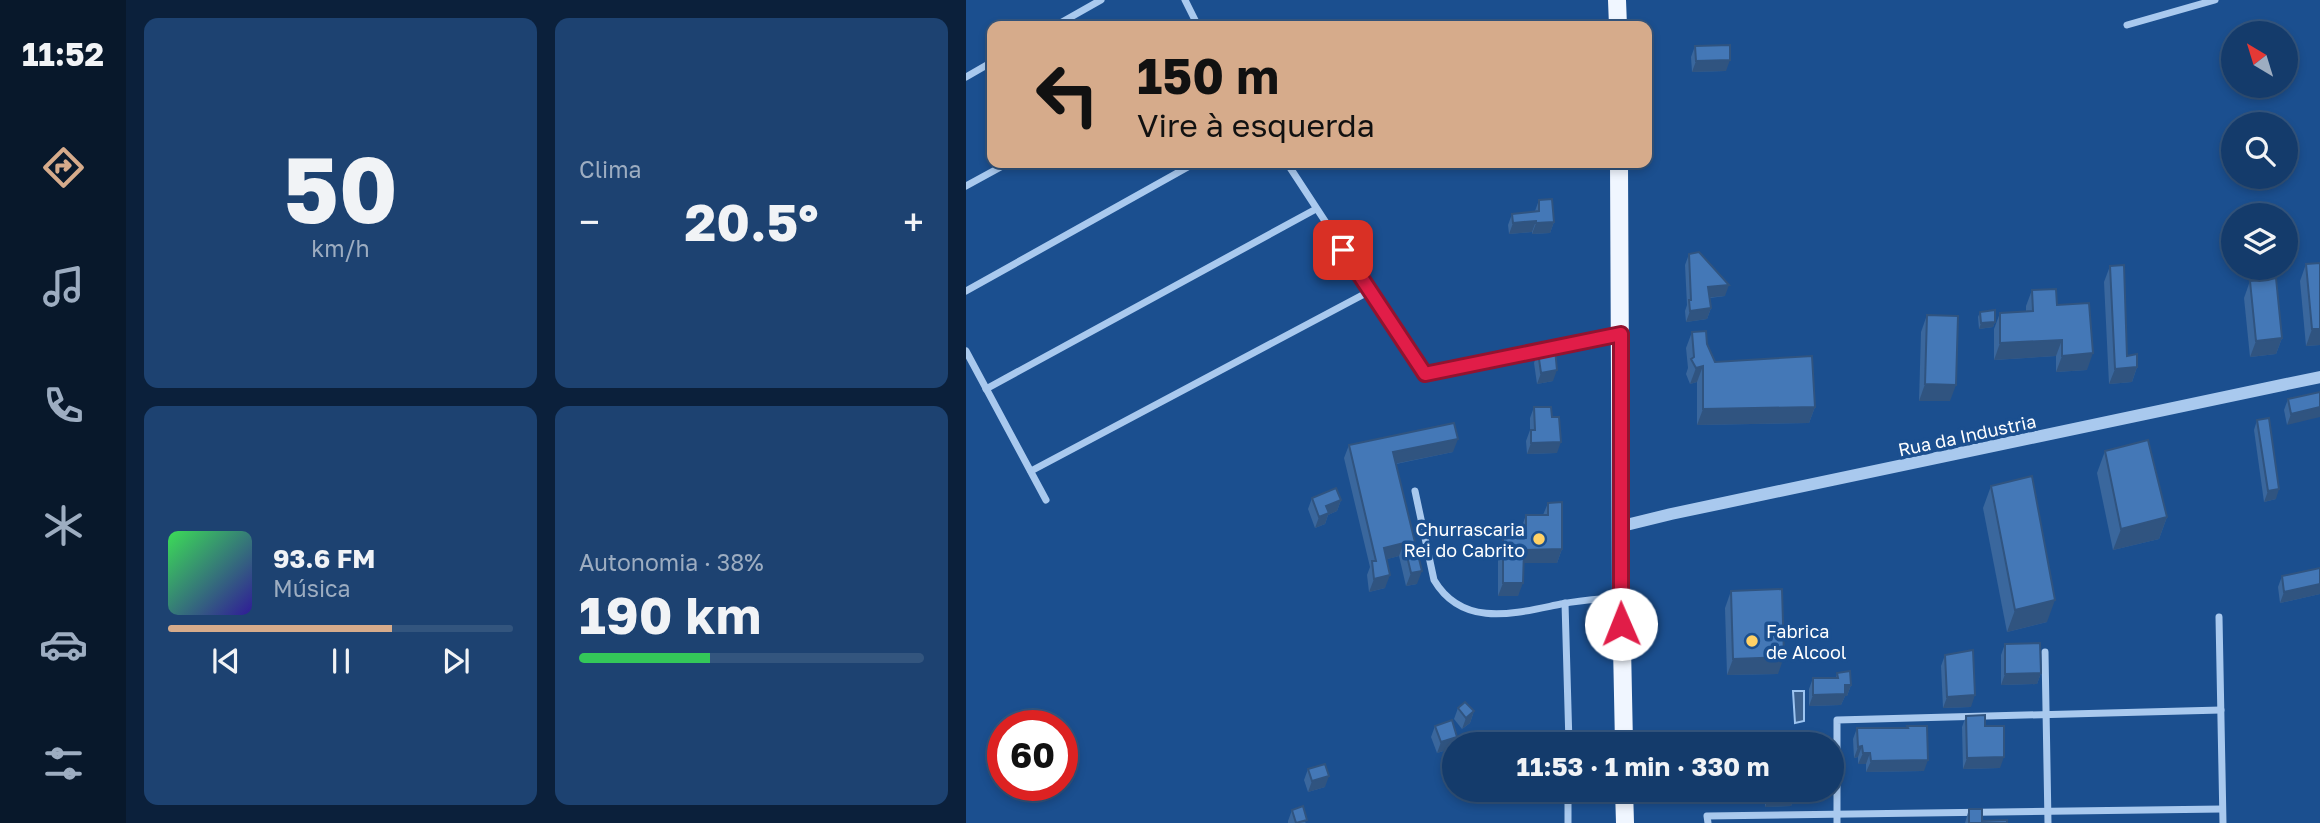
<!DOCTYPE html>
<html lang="pt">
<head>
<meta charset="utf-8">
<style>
  :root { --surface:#143b6b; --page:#1d4271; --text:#f1f3f6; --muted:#9dadc1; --line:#33557e; --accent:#d6ab8b }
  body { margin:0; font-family:"Golos Text",sans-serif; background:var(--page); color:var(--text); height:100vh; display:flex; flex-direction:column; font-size:26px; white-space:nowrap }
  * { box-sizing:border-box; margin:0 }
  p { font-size:23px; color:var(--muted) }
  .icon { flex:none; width:38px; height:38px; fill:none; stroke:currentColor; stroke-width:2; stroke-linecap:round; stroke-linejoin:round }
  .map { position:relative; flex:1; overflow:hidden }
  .details { display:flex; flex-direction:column; gap:18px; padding:18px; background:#0b203b; width:840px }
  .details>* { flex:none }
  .hud { position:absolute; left:21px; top:21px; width:665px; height:147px; border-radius:14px; box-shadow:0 4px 10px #0003,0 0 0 2px var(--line); background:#d6ab8b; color:#111; overflow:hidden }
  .needle { width:46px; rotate:322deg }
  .buttons { position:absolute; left:1255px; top:21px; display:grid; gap:14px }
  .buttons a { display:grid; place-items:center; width:77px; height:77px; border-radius:50%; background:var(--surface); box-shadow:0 4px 10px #0003,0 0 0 2px var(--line); font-size:35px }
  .speed { position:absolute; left:21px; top:710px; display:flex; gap:14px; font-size:35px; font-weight:700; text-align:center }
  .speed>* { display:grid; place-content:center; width:91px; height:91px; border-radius:50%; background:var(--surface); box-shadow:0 4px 10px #0003,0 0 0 2px var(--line); line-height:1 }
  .speed .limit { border:10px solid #d22; background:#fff; color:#111 }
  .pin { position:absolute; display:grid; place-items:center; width:60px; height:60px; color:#fff; margin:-30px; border-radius:14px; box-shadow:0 4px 10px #0006 }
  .me { position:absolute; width:77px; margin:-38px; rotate:359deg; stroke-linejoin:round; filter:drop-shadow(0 0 5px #0008) }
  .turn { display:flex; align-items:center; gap:24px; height:147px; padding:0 35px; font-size:32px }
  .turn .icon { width:91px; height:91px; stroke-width:2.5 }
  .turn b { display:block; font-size:49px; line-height:60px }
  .big { font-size:52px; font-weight:700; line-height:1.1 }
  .details .widget { flex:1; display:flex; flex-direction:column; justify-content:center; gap:10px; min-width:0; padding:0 24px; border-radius:14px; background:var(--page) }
  .details .dial { align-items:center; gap:0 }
  .dial b { font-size:91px; line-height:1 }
  .song { display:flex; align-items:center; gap:21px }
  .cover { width:84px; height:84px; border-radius:10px; background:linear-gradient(135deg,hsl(130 70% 55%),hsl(250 70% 35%)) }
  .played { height:7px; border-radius:4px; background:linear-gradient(90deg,var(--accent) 65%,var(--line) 65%) }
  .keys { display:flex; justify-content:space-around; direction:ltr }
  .heat { display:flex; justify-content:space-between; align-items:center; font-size:38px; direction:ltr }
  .charge { height:10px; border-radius:5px; background:linear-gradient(90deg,#34c759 38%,var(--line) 0) }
  .details .tiles { flex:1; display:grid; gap:18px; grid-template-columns:repeat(2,1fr) }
  .trip { position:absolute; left:476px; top:732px; width:402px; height:70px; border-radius:35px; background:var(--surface); box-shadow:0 4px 10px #0003,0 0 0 2px var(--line); font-weight:700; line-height:70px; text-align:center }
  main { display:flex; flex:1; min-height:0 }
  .tab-bar { display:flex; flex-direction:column; width:126px; justify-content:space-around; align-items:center; background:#08182b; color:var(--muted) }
  .tab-bar .icon { width:49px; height:49px }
  .tab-bar .selected { color:var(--accent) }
  .tab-bar b { font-size:32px; color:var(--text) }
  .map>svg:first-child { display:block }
  .water { fill:#3c6290; stroke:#9cc4f0; stroke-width:2 }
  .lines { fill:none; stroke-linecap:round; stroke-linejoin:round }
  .minor { stroke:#a9c9ee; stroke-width:7 }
  .tertiary { stroke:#a9c9ee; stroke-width:12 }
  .primary { stroke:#f0f6ff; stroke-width:18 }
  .wall { fill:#3a679d }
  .shaded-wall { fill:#305480 }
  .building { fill:#4478b7; stroke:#305480; stroke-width:2 }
  .route-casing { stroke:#92132f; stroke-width:18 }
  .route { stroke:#e11d48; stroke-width:12 }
  .poi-dot { fill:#ffd166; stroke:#1b4f8f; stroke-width:2.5 }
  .labels { text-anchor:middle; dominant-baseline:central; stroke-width:7; stroke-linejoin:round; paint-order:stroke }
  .street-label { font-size:18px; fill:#fff; stroke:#1b4f8f }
  .poi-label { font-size:18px; fill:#fff; stroke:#1b4f8f; text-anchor:end }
</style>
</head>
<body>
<main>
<nav class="tab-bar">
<b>11:52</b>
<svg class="icon selected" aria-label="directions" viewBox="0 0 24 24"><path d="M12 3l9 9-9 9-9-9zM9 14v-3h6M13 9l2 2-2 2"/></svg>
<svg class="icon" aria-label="music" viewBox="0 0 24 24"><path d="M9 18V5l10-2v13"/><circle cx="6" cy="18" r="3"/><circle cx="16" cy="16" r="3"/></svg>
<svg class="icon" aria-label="phone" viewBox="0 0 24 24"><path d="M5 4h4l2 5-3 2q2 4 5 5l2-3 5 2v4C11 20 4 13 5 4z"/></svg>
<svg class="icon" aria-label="climate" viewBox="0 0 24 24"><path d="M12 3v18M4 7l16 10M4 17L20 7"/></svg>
<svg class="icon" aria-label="car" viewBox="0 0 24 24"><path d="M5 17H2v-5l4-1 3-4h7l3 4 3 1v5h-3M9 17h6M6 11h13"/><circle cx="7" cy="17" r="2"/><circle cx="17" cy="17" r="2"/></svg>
<svg class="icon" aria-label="filters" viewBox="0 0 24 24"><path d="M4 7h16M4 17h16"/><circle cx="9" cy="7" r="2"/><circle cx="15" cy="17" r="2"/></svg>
</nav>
<section class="details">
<div class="tiles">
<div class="widget dial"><b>50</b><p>km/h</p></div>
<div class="widget"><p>Clima</p>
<div class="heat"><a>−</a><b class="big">20.5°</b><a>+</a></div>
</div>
<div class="widget">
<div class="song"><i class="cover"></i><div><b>93.6 FM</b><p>Música</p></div></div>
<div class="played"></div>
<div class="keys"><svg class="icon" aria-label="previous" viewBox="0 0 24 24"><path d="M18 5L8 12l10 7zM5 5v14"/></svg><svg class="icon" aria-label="pause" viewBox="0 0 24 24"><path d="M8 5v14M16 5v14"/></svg><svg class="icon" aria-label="next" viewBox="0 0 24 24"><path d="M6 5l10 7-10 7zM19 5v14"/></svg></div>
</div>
<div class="widget"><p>Autonomia · 38%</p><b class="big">190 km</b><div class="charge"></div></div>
</div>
</section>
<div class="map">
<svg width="1354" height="823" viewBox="0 0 1354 823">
  <rect width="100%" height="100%" fill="#1b4f8f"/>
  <!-- water -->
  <path class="water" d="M827,691H838V721L829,723Z"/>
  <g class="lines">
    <!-- minor -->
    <g class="minor">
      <path d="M219,0L232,26"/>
      <path d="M1161,25L1249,0"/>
      <path d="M89,26L135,0"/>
      <path d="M0,77L26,62"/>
      <path d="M321,163L459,374L654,334"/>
      <path d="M0,186L42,163"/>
      <path d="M0,291L229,163"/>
      <path d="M0,351L80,500"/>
      <path d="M20,389L350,209"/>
      <path d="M65,471L404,291"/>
      <path d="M449,491L468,580C497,629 550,613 595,604C615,600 635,599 655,597"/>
      <path d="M599,603L603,744"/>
      <path d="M1253,617L1257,823"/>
      <path d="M1079,652L1082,823"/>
      <path d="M602,823V789"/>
      <path d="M742,823L741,816L1256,809"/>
      <path d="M871,823V720L1255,710"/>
    </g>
    <!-- tertiary -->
    <path class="tertiary" d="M656,526L705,514L1354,377"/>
    <!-- primary -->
    <g class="primary">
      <path d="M651,0L652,26"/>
      <path d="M653,163L655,597L658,744"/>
      <path d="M658,789L659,823"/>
    </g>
  </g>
  <!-- wall -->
  <g class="wall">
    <path d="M729,46L760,71L726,72L725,57Z"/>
    <path d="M573,200L588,222L584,233L566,234V232L543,234L542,225L546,214L569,211Z"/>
    <path d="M723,254L759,296L744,298L745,308L741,319L720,322L719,311L721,305L719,265Z"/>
    <path d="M1340,264L1354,345L1340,346L1334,281Z"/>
    <path d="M1144,266L1161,356L1171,367L1166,382L1143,384L1138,282Z"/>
    <path d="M1284,281L1316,338L1310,354L1284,357L1278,298Z"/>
    <path d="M1066,290L1091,305L1121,370L1090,372V356L1028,360V329L1034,313L1060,312V306Z"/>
    <path d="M1014,312L1029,322L1027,327L1013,329L1012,317Z"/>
    <path d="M961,315L984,401H953L955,332Z"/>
    <path d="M726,332L749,362L849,407L843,423L731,425V382L724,384L720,374L722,368L720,348Z"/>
    <path d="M572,352L587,381L571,384L568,363Z"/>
    <path d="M1354,392L1321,425L1318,410L1322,399Z"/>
    <path d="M568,407L586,417L591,453L561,454L560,441L564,430V418Z"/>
    <path d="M1291,420L1310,499L1298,502L1288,430Z"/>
    <path d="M383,445L487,452L430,464L451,584L440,586L433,556L421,559L419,588L403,592L401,575L404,567L378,458Z"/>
    <path d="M1139,451L1201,517L1193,539L1147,550L1131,473Z"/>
    <path d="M1025,486L1081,622L1041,632L1017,508Z"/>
    <path d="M346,498L375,500L371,511L362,515L359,524L349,528L342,509Z"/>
    <path d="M582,503L596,549L591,563H557L552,596H532V552L537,538H555V529L560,515H577Z"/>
    <path d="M1354,568V594L1314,603L1312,587L1316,576Z"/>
    <path d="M765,591L812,674L761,675L759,608Z"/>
    <path d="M1039,644L1075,673L1071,684L1035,685V655Z"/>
    <path d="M979,655L1005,707L977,708L975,666Z"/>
    <path d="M871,673L885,685L881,696H879L875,705L843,706V689L847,678H870Z"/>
    <path d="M492,708L508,711L504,723L496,729L488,719Z"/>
    <path d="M1000,716L1019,726L1034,768L997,769L996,727Z"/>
    <path d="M469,726L487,748L471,753L465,737Z"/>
    <path d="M891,728L958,771L900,772V764H892V757L888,758L887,739Z"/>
    <path d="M342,769L359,787L342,792L338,780Z"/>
    <path d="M799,789H829V795L825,806L799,807Z"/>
    <path d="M1003,809L1016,821L1041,823H999Z"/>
    <path d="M326,810L340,823H322V821Z"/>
  </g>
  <!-- shaded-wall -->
  <g class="shaded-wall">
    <path d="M764,60L760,71L726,72L730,61Z"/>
    <path d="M570,221L566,232L543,234L547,223Z"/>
    <path d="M588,222L584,233L566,234L570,223Z"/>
    <path d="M763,285L759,296L738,298L742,287Z"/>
    <path d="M745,308L741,319L720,322L724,311Z"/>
    <path d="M1029,322L1027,327L1013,329L1015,323Z"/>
    <path d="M1346,329H1354V345L1340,346Z"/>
    <path d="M1316,338L1310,354L1284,357L1290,341Z"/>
    <path d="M1096,340L1090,356L1028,360L1034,343Z"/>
    <path d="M1127,353L1121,370L1090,372L1096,356Z"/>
    <path d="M737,366L731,382L724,384L730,368Z"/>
    <path d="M1171,367L1166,382L1143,384L1149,369Z"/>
    <path d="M591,370L587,381L571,384L575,373Z"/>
    <path d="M959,384L990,385L984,401H953Z"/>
    <path d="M849,407L843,423L731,425L737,409Z"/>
    <path d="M1354,407V417L1321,425L1325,414Z"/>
    <path d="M492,439L487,452L423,465L427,452Z"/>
    <path d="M595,442L591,453L561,454L565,443Z"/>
    <path d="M1313,489L1310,499L1298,502L1302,491Z"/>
    <path d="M375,500L371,511L362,515L359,524L349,528L353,517L360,506Z"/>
    <path d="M1201,517L1193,539L1147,550L1155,529Z"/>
    <path d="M438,543L433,556L414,561L418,548Z"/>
    <path d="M596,549L591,563H553L558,550Z"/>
    <path d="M456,571L451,584L440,586L445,573Z"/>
    <path d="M424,575L419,588L403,592L408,579Z"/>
    <path d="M537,583H557L552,596H532Z"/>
    <path d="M1354,584V594L1314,603L1318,592Z"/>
    <path d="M1089,600L1081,622L1041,632L1049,610Z"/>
    <path d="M818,657L812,674L761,675L767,659Z"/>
    <path d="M1075,673L1071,684L1035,685L1039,674Z"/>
    <path d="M879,685H885L881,696H879L875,705L843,706L847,695Z"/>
    <path d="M1009,695L1005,707L977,708L981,697Z"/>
    <path d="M508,711L504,723L496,729L500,718Z"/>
    <path d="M491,737L487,748L471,753L475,742Z"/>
    <path d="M896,746L892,757L888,758L892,747Z"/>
    <path d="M897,753H904L900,764H892Z"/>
    <path d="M1038,757L1034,768L997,769L1001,758Z"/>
    <path d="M962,760L958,771L900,772L905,761Z"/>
    <path d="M363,776L359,787L342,792L346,781Z"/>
    <path d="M829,795L825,806L799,807L803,796Z"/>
  </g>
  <!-- building -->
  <g class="building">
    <path d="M764,45V60L730,61L729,46Z"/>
    <path d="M586,199L588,222L570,223V221L547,223L546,214L573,211V200Z"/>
    <path d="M733,252L763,285L742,287L745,308L724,311L723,300H725L723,254Z"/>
    <path d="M1354,263V329H1346L1340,264Z"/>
    <path d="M1158,265L1161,356L1171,354V367L1149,369L1144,266Z"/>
    <path d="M1310,278L1316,338L1290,341L1284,281Z"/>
    <path d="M1090,289L1091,305L1123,303L1127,353L1096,356V340L1034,343V313L1067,311L1066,290Z"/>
    <path d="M1029,310V322L1015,323L1014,312Z"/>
    <path d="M961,315L992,316L990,385L959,384Z"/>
    <path d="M740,331L741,344L749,362L846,356L849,407L737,409V366L730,368L725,359L728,357L726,332Z"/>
    <path d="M589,349L591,370L575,373L572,352Z"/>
    <path d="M1354,392V407L1325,414L1322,399Z"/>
    <path d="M568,407H585L586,417H593L595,442L565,443V430H569Z"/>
    <path d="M1303,418L1313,489L1302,491L1291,420Z"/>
    <path d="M488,423L492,439L427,452L456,571L445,573L438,543L418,548L424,575L408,579L406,561H410L383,445Z"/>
    <path d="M1182,440L1201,517L1155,529L1139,451Z"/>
    <path d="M1066,476L1089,600L1049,610L1025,486Z"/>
    <path d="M370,488L375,500L360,506L363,513L353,517L346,498Z"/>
    <path d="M596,502V549L558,550L557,583H537V538H560V515H582V503Z"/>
    <path d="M1354,568V584L1318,592L1316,576Z"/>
    <path d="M816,589L818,657L767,659L765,591Z"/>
    <path d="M1074,643L1075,673L1039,674V644Z"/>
    <path d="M1007,650L1009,695L981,697L979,655Z"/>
    <path d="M884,671L885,685H879V694L847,695V678H872L871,673Z"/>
    <path d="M499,702L508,711L500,718L492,708Z"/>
    <path d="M1019,715V726H1038V757L1001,758L1000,716Z"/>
    <path d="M486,720L491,737L475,742L469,726Z"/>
    <path d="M941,726H961L962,760L905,761L904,753H897L896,746L892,747L891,728H942Z"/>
    <path d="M787,736V744H756L755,737Z"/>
    <path d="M359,764L363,776L346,781L342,769Z"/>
    <path d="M803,789H829V795L803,796Z"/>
    <path d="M337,806L341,820L330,823L326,810Z"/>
    <path d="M1003,809H1016V821L1041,820V823H1003Z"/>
  </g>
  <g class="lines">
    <!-- route casing -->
    <g class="route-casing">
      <path id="route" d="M377,250L459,374L655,334V624"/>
    </g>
    <!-- route -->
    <use href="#route" class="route"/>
  </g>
  <!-- markers -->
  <g class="poi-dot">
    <circle cx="573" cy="539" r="7"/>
    <circle cx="786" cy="641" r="7"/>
  </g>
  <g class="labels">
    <!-- street labels -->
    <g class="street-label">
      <text transform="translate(1001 435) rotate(-12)">Rua da Industria</text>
    </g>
    <!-- poi labels -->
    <g class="poi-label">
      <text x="559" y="529">Churrascaria<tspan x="559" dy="21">Rei do Cabrito</tspan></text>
      <text x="800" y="631" text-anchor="start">Fabrica<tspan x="800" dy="21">de Alcool</tspan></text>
    </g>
  </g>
</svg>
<div class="buttons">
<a><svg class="needle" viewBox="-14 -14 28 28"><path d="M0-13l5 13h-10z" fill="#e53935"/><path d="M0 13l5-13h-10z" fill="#9dadc1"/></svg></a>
<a><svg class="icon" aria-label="search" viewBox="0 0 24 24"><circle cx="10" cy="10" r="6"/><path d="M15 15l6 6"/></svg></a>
<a><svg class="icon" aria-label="layers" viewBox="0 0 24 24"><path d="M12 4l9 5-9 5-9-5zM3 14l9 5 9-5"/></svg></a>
</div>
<div class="speed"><div class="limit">60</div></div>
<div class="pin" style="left:377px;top:250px;background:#d93025"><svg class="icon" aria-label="arrive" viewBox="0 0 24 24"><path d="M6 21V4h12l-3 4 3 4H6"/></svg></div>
<svg class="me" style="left:655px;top:624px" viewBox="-20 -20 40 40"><circle r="19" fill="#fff"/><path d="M0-13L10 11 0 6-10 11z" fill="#e11d48"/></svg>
<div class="trip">11:53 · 1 min · 330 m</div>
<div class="hud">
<div class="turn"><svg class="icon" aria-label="left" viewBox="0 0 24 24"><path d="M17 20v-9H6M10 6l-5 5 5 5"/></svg><div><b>150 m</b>Vire à esquerda</div></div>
</div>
</div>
</main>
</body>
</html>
